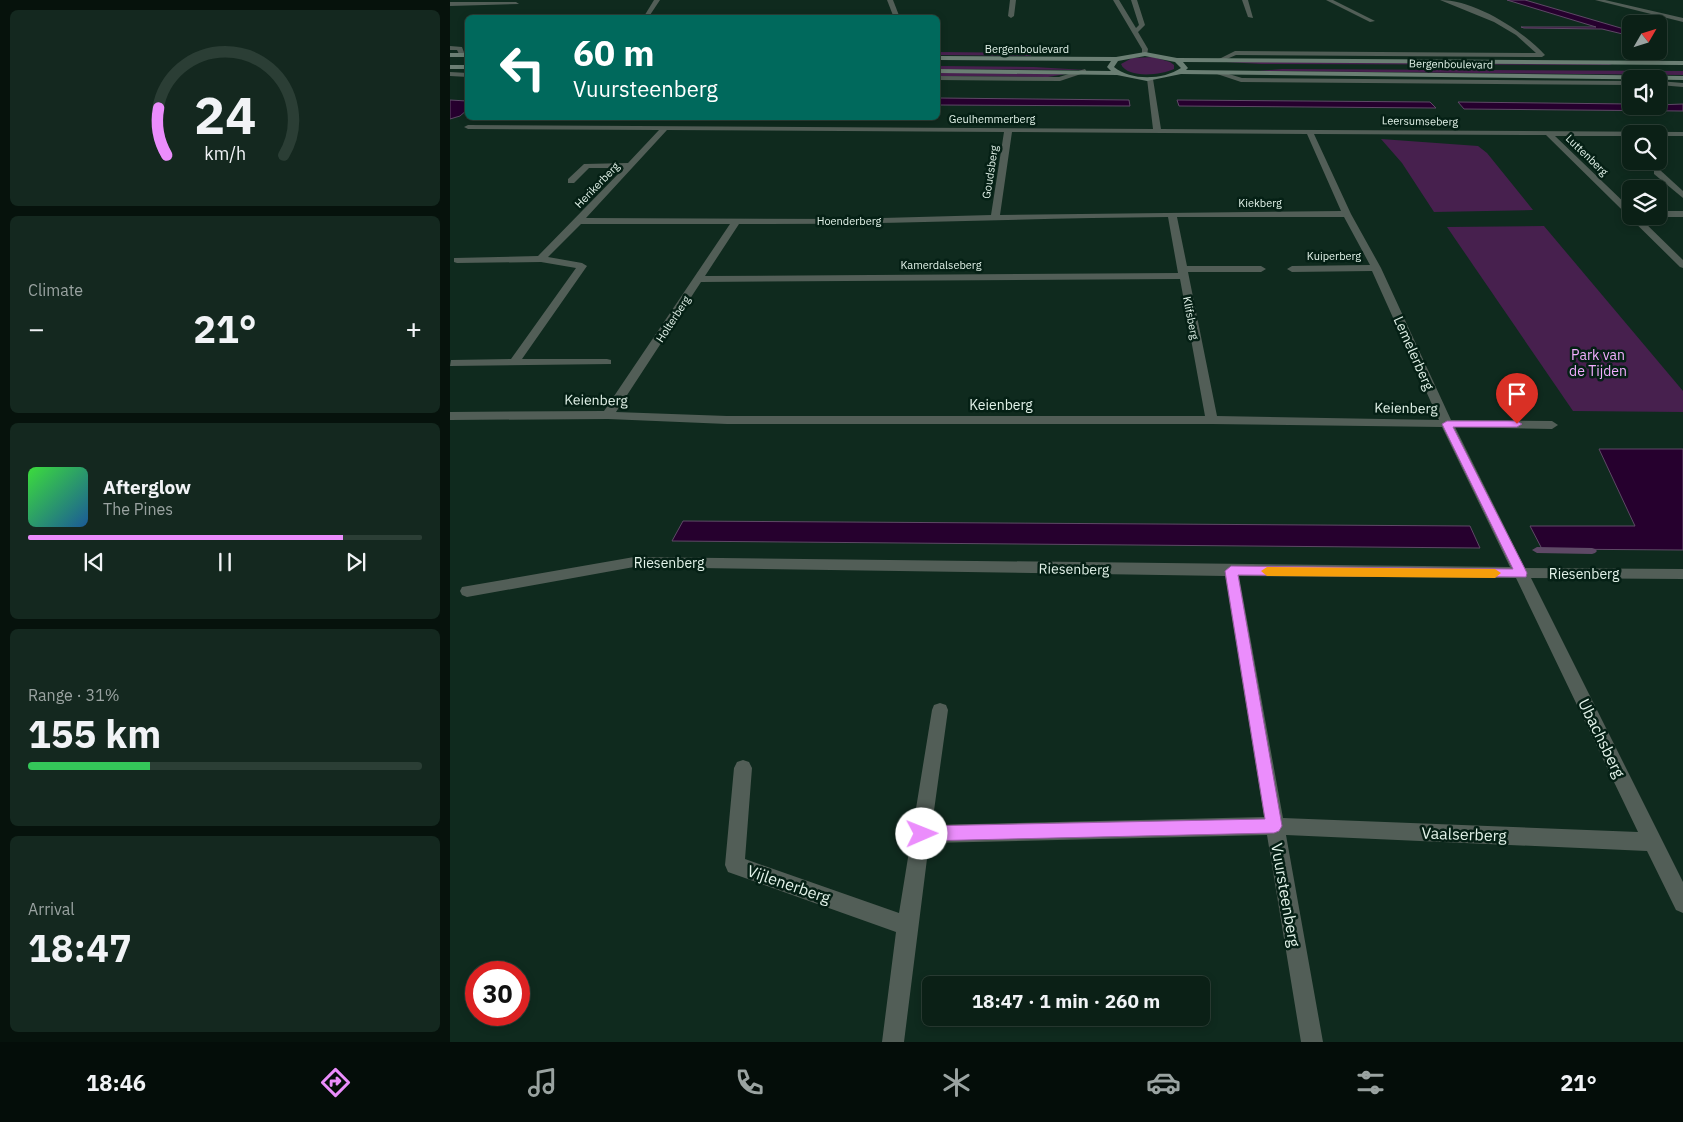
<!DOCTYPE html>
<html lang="en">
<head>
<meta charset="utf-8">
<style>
  :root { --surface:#0b2016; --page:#14281f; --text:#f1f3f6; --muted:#9aa3a1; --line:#2b3e35; --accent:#eb8dfc }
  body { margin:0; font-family:"IBM Plex Sans",sans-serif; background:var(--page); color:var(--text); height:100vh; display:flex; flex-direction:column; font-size:19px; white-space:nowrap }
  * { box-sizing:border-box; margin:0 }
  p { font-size:16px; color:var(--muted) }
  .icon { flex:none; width:28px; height:28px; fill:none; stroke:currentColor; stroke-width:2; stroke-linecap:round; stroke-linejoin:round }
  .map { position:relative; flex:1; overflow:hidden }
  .panel { display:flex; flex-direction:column; gap:10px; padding:10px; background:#06120c; width:450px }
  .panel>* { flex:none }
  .hud { position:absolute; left:15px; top:15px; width:475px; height:105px; border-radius:8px; box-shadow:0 2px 8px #0003,0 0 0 1px var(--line); background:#00695c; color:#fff; overflow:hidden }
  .needle { width:32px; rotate:51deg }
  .fabs { position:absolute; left:1172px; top:15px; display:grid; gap:10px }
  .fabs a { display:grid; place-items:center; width:45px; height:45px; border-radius:8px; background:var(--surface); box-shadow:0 2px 8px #0003,0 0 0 1px var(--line); font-size:25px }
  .speed { position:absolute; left:15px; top:961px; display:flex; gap:10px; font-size:25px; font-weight:700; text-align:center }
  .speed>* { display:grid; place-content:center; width:65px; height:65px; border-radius:50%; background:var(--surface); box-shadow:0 2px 8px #0003,0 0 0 1px var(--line); line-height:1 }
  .speed .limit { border:8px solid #d22; background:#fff; color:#111 }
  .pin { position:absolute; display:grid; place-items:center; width:42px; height:42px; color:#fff; margin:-51px -21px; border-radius:50% 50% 50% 0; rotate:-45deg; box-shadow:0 0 5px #0007 }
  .pin .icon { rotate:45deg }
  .me { position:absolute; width:55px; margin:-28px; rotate:89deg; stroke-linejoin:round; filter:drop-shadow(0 0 4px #0008) }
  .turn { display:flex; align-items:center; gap:18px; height:105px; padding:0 25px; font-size:22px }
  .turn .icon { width:65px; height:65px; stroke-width:2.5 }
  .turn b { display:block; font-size:35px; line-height:42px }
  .big { font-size:38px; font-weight:700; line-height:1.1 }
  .panel .widget { flex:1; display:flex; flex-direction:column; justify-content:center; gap:8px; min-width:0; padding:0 18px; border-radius:8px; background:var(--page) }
  .panel .dial { align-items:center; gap:0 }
  .dial svg { height:130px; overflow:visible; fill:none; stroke:var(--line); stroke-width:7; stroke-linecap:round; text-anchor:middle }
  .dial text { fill:var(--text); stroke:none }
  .song { display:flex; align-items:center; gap:15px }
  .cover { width:60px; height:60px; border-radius:8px; background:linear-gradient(135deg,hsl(120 70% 55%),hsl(210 70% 35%)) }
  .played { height:5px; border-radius:2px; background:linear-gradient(90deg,var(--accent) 80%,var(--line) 80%) }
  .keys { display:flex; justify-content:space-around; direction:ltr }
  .heat { display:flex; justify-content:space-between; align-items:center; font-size:28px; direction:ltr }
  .charge { height:8px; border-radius:4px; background:linear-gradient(90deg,#34c759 31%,var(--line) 0) }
  .trip { position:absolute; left:472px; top:976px; width:288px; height:50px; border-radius:8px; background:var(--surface); box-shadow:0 2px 8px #0003,0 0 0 1px var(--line); font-weight:700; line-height:50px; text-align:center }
  .tab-bar { display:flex; height:80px; justify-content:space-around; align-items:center; background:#040d09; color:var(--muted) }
  .tab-bar .icon { width:35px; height:35px }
  .tab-bar .active { color:var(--accent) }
  .tab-bar b { font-size:22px; color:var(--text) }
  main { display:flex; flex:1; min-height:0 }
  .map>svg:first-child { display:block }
  .green { fill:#47204e }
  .water { fill:#26002e; stroke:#5e4966 }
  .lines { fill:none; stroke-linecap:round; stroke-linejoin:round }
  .stream { fill:#5e4966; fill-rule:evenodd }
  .minor { fill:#525e57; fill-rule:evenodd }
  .secondary { fill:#6b7f74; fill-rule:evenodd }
  .route { fill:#eb8dfc; stroke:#995ca4 }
  .slow { fill:#f59e0b }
  .labels { text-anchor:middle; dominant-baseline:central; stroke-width:5; stroke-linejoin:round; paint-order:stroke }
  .far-street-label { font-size:11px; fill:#e2f2e9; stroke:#052015 }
  .street-label { font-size:14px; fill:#e2f2e9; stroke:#052015 }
  .park-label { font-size:14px; fill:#f2aeff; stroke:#052015 }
  .near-street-label { font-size:16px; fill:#e2f2e9; stroke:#052015 }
</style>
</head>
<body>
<main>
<section class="panel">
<div class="widget dial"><svg viewBox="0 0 100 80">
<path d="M14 69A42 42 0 1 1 86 69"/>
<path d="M14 69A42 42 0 0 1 9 40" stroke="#eb8dfc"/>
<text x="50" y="56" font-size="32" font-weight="700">24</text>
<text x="50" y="72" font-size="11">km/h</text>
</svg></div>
<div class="widget"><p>Climate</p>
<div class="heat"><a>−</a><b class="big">21°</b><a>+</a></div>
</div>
<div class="widget">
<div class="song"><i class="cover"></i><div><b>Afterglow</b><p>The Pines</p></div></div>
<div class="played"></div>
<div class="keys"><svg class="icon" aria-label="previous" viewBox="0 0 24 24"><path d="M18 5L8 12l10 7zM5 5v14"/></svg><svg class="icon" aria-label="pause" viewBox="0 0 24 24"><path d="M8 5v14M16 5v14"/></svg><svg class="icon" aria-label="next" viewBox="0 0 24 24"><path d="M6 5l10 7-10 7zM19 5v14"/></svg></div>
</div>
<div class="widget"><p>Range · 31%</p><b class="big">155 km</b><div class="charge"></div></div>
<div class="widget"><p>Arrival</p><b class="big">18:47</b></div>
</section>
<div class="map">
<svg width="1233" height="1042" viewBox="0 0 1233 1042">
  <rect width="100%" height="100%" fill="#0f2a1e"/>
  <!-- green -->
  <g class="green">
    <path d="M488,52L580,53L581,56L488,55Z"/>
    <path d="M703,57L720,62L724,65V69C712,75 677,79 671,64L682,58Z"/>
    <path d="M759,61L1159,64L1162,65L811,64Z"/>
    <path d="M488,66L584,67L636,70L488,69Z"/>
    <path d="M832,69L1233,71V75L808,71Z"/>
    <path d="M488,72H610L621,73L598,77L488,76Z"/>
    <path d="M931,139L1028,146L1037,153L1083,210L984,212L952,163Z"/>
    <path d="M1094,226L1233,391V412L1123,411L997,227Z"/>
  </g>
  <!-- water -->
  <g class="water">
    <path d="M1057,0H1075L1181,31V36L1152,29L1074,28L1071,27H1146Z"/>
    <path d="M488,98L679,100L680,106L488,105Z"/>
    <path d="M0,100L17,101V110L10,116L0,119Z"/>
    <path d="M727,100L980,102L986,108L729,106Z"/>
    <path d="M1008,102L1181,104V106L1233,104V111L1014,109Z"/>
    <path d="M1149,449H1233V550L1092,549L1080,526H1185Z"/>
    <path d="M233,521L1020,526L1030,548L222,541Z"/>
  </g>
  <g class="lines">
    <!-- stream -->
    <path class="stream" d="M1087,547L1142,548L1145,549L1147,551L1145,553L1142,554L1087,553L1082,550Z"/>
    <!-- minor -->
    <g class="minor">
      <path d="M204,0H210L198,18H193Z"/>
      <path d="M437,0H443L450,18H444Z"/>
      <path d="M560,0H566L564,16L561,18L558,16Z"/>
      <path d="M663,0H669L686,28L689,25L681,0H687L695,25L688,32L698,49L697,55L692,54V49Z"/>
      <path d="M792,0H798L803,18L798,17Z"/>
      <path d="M876,0H883L925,21L920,22Z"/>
      <path d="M990,0C1025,0 1072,30 1095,55L1092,57L786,55L772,61L767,60L785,51L1086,53L1066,35L1044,22Z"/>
      <path d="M1145,0H1155L1233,18V22Z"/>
      <path d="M0,2H66L69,4L0,6Z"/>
      <path d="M0,46L12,47L15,55L10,56L7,50H0Z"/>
      <path d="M635,69L637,72L610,81L488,80V76L609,77Z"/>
      <path d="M769,71L792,78L1181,81V85L791,82L767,74Z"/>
      <path d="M0,72L18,73V77L0,76Z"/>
      <path d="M700,77L703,79L711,129L1233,132V136H1209V134H1181V136H1105L1181,209V216H1188L1233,260V268L1230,267L1096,135L864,134L901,214L931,268L1001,420L1102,421L1108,425L1102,429L1005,427L1075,568L1233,569V579L1081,578L1233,882V913L1226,910L1197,851L836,835L873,1042H851L817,835L479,843L454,1042H432L446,932L278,872L275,865L284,768L287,762L293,760L299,762L302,768L295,859L449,913L482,710L484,705L490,703L496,705L498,710L482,825L814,817L775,576L184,567L17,597L12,595L10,591L12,587L184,557L1060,567L992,427L762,424H277L158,419L0,420V412L154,411L280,224H131L98,257L132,263L137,266L72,359H157L161,360V364L0,366L1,360L61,359L126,268L91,262L7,263L4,262V258L88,256L174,168H139L124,183H118V179L134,164L178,163L209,130L18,129L14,127L18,125L703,129L697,79ZM217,130L554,132L541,215L396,219L136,218ZM562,132L857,134L891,211L550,215ZM718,217L728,273L255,276L289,224C432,225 575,218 718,217ZM727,217H894L920,265L842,266L837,269L842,272L922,271L989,420L767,416L738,272H811L816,269L811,266H737ZM730,279L755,416H277L166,412L251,282ZM789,576L1066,578L1188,832L833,818Z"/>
      <path d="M1209,81L1233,83V87L1209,85Z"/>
      <path d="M1204,170H1210L1233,191V198L1204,174Z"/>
      <rect x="1209" y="211" width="24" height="6"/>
    </g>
    <!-- secondary -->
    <g class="secondary">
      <path d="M695,52L727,58L1233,61V65L733,62L738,68L736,70L1233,76V80L731,74L697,81L667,75L488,73V69L661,71L657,67L661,61L488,60V56L666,57ZM695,56L725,62L731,68C713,80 681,81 664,67L668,61Z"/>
      <rect x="0" y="53" width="18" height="4"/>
      <rect x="0" y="65" width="18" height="4"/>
    </g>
  </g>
  <!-- route -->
  <path class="route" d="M997,421H1067L1072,424L1067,427H1003L1077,573L1076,577L788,575L832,826L829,831L824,833L472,841L466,839L464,834L466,828L472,826L815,819L775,571L781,566L1063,569L992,424Z"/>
  <!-- slow -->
  <path class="slow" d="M817,567L1045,569L1051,573L1045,578L817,576L811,571Z"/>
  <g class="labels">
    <!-- far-street labels -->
    <g class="far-street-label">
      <text x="577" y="49">Bergenboulevard</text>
      <text transform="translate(1001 64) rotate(1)">Bergenboulevard</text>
      <text x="542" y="119">Geulhemmerberg</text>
      <text transform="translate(970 121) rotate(1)">Leersumseberg</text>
      <text transform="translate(1137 155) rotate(44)">Luttenberg</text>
      <text transform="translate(540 172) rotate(-81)">Goudsberg</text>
      <text transform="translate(147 185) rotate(-46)">Herikerberg</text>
      <text x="810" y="203">Kiekberg</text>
      <text x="399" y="221">Hoenderberg</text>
      <text x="884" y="256">Kuiperberg</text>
      <text x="491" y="265">Kamerdalseberg</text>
      <text transform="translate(741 318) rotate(79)">Klifsberg</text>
      <text transform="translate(223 319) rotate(-57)">Holterberg</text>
    </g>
    <!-- street labels -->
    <g class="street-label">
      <text transform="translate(964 353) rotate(66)">Lemelerberg</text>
      <text transform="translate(146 400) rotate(1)">Keienberg</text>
      <text x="551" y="405">Keienberg</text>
      <text transform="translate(956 408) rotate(1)">Keienberg</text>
      <text x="219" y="563">Riesenberg</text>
      <text transform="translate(624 569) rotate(1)">Riesenberg</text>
      <text x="1134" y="574">Riesenberg</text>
    </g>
    <!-- park labels -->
    <g class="park-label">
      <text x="1148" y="355">Park van<tspan x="1148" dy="16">de Tijden</tspan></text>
    </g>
    <!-- near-street labels -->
    <g class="near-street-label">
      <text transform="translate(1152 738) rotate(64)">Ubachsberg</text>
      <text transform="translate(1014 834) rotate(2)">Vaalserberg</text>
      <text transform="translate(339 884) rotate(19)">Vijlenerberg</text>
      <text transform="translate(836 895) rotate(80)">Vuursteenberg</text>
    </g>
  </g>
</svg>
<div class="fabs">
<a><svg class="needle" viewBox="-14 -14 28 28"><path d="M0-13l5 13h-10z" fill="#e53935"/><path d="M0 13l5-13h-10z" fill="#9aa3a1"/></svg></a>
<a><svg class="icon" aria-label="sound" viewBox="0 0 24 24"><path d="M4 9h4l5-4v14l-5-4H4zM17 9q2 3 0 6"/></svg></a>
<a><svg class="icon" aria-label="search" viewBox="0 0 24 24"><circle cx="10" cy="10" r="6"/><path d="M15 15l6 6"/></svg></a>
<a><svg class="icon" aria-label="layers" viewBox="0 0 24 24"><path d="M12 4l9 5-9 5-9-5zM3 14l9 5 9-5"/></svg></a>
</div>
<div class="speed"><div class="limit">30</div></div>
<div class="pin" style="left:1067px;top:424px;background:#d93025"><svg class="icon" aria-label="arrive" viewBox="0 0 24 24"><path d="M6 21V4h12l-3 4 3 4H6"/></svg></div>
<svg class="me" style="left:472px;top:834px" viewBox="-20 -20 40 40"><circle r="19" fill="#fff"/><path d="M0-13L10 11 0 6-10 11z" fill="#eb8dfc"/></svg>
<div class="trip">18:47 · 1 min · 260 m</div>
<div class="hud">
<div class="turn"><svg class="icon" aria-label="left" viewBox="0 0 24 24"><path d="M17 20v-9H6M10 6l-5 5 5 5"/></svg><div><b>60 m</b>Vuursteenberg</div></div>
</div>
</div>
</main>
<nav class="tab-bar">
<b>18:46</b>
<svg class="icon active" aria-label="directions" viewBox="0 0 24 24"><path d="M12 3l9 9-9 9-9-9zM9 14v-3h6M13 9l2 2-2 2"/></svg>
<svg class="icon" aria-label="music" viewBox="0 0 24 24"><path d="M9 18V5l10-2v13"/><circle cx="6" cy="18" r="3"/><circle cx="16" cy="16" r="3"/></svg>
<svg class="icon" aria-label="phone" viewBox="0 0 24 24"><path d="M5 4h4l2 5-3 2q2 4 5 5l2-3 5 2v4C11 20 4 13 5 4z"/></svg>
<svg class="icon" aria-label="climate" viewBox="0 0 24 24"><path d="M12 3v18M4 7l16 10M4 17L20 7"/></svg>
<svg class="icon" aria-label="car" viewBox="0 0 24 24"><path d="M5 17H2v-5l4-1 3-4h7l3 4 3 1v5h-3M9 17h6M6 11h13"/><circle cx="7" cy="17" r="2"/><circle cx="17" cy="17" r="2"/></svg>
<svg class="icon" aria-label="filters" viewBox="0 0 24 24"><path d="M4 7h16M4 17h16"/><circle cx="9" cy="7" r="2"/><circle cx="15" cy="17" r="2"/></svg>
<b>21°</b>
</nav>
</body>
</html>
